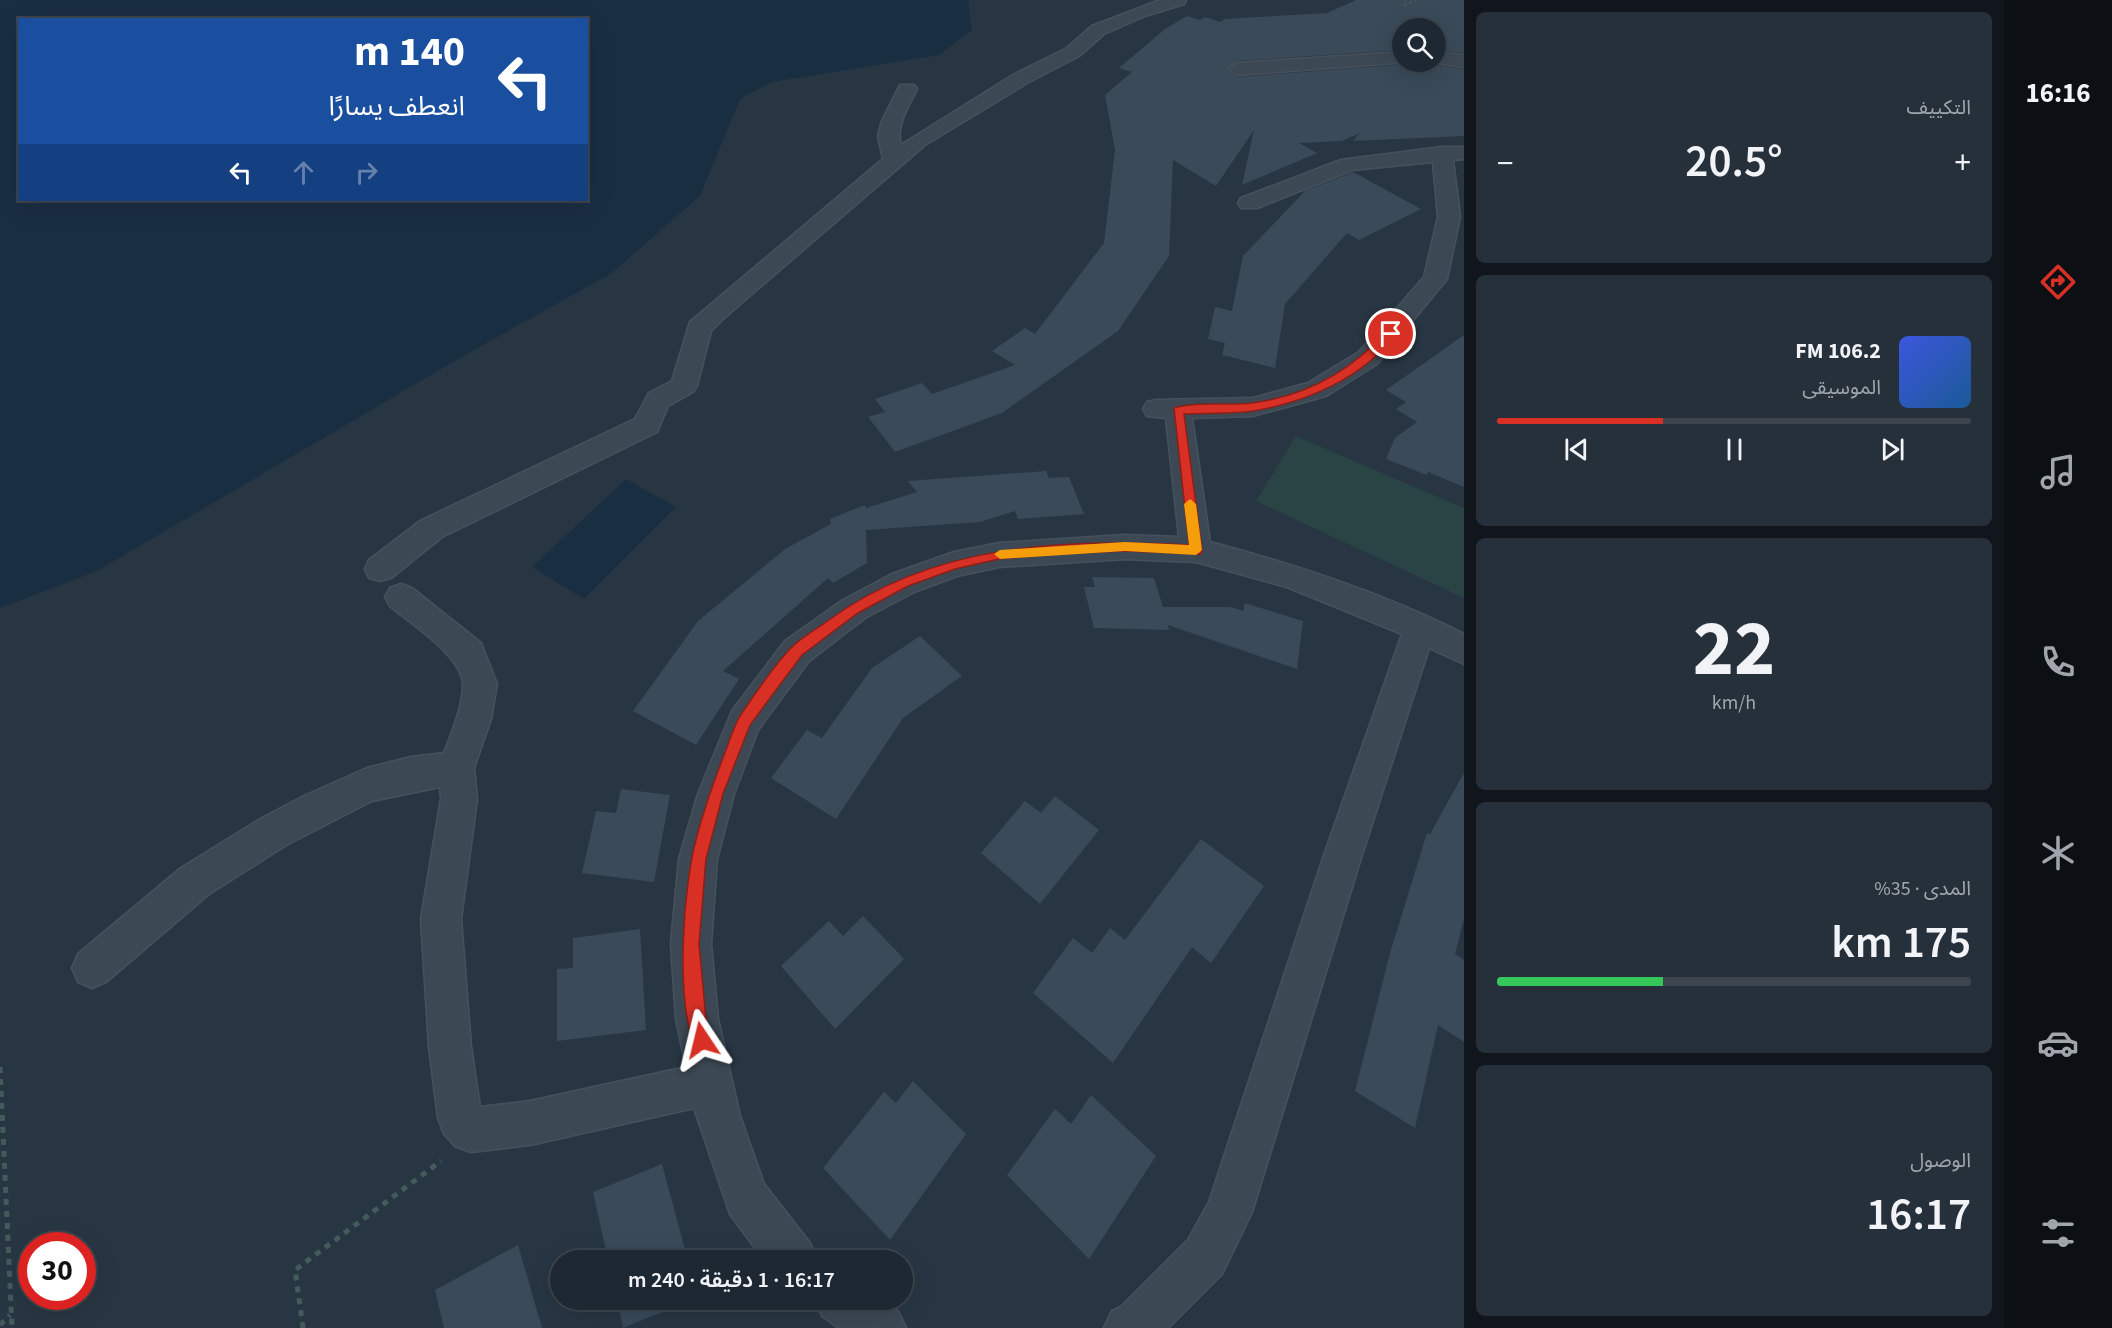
<!DOCTYPE html>
<html lang="ar">
<head>
<meta charset="utf-8">
<style>
  :root { --surface:#1e2832; --page:#26303a; --text:#f1f3f6; --muted:#a1a6ac; --line:#3c444d; --accent:#d93025 }
  body { margin:0; font-family:"Source Sans 3","Noto Sans Arabic",sans-serif; background:var(--page); color:var(--text); direction:rtl; height:100vh; display:flex; flex-direction:column; font-size:22px; white-space:nowrap }
  * { box-sizing:border-box; margin:0 }
  p { font-size:20px; color:var(--muted) }
  .icon { flex:none; width:33px; height:33px; fill:none; stroke:currentColor; stroke-width:2; stroke-linecap:round; stroke-linejoin:round }
  .map { position:relative; flex:1; overflow:hidden; direction:ltr }
  .panel { display:flex; flex-direction:column; gap:12px; padding:12px; background:#10161c; width:540px }
  .panel>* { flex:none }
  .guide { position:absolute; left:18px; top:18px; width:570px; height:183px; border-radius:0px; box-shadow:0 6px 24px #0002,0 0 0 2px var(--line); direction:rtl; background:#1a4fa0; color:#fff; overflow:hidden }
  .tools { position:absolute; left:1392px; top:18px; display:grid; gap:12px }
  .tools a { display:grid; place-items:center; width:54px; height:54px; border-radius:50%; background:var(--surface); box-shadow:0 6px 24px #0002,0 0 0 2px var(--line); font-size:30px }
  .speed { position:absolute; left:18px; top:1232px; display:flex; gap:12px; font-size:30px; font-weight:700; text-align:center }
  .speed>* { display:grid; place-content:center; width:78px; height:78px; border-radius:50%; background:var(--surface); box-shadow:0 6px 24px #0002,0 0 0 2px var(--line); line-height:1 }
  .speed .limit { border:9px solid #d22; background:#fff; color:#111 }
  .pin { position:absolute; display:grid; place-items:center; width:51px; height:51px; color:#fff; margin:-26px; border:3px solid #fff; border-radius:50%; box-shadow:0 2px 6px #0007 }
  .me { position:absolute; width:66px; margin:-33px; rotate:350deg; stroke-linejoin:round; filter:drop-shadow(0 0 4px #0008) }
  .turn { display:flex; align-items:center; gap:21px; height:126px; padding:0 24px; font-size:27px }
  .turn .icon { width:78px; height:78px; stroke-width:2.5 }
  .turn b { display:block; font-size:42px; line-height:51px }
  .lanes { display:flex; align-items:center; height:57px; padding:0 24px; background:#0003; justify-content:center; gap:30px; direction:ltr }
  .lanes .off { opacity:.35 }
  .big { font-size:45px; font-weight:600; line-height:1.1 }
  .panel .tile { flex:1; display:flex; flex-direction:column; justify-content:center; gap:9px; min-width:0; padding:0 21px; border-radius:9px; background:var(--page) }
  .panel .dial { align-items:center; gap:0 }
  .dial b { font-size:78px; line-height:1 }
  .song { display:flex; align-items:center; gap:18px }
  .cover { width:72px; height:72px; border-radius:9px; background:linear-gradient(135deg,hsl(230 70% 55%),hsl(210 70% 35%)) }
  .played { height:6px; border-radius:3px; background:linear-gradient(90deg,var(--accent) 35%,var(--line) 35%) }
  .keys { display:flex; justify-content:space-around; direction:ltr }
  .heat { display:flex; justify-content:space-between; align-items:center; font-size:33px; direction:ltr }
  .charge { height:9px; border-radius:4px; background:linear-gradient(90deg,#34c759 35%,var(--line) 0) }
  .trip { position:absolute; left:550px; top:1250px; width:363px; height:60px; border-radius:30px; background:var(--surface); box-shadow:0 6px 24px #0002,0 0 0 2px var(--line); font-weight:600; line-height:60px; text-align:center; direction:rtl }
  main { display:flex; flex:1; min-height:0 }
  .dock { display:flex; flex-direction:column; width:108px; justify-content:space-around; align-items:center; background:#0c1014; color:var(--muted) }
  .dock .icon { width:42px; height:42px }
  .dock .current { color:var(--accent) }
  .dock b { font-size:27px; color:var(--text) }
  .map>svg:first-child { display:block }
  .green { fill:#2a4344 }
  .water { fill:#1a2e42; fill-rule:evenodd }
  .building { fill:#3a4a59 }
  .lines { fill:none; stroke-linecap:round; stroke-linejoin:round }
  .street-casing { stroke:#46515c; stroke-width:3 }
  .path-far1 { stroke:#435c5b; stroke-width:2; stroke-dasharray:3 3; stroke-linecap:butt }
  .path { stroke:#435c5b; stroke-width:5; stroke-dasharray:6 6; stroke-linecap:butt }
  .street { fill:#3c4853; fill-rule:evenodd }
  .route { fill:#d93025; stroke:#8d1f18; stroke-width:1.5 }
  .slow { fill:#f59e0b }
</style>
</head>
<body>
<main>
<nav class="dock">
<b>16:16</b>
<svg class="icon current" aria-label="directions" viewBox="0 0 24 24"><path d="M12 3l9 9-9 9-9-9zM9 14v-3h6M13 9l2 2-2 2"/></svg>
<svg class="icon" aria-label="music" viewBox="0 0 24 24"><path d="M9 18V5l10-2v13"/><circle cx="6" cy="18" r="3"/><circle cx="16" cy="16" r="3"/></svg>
<svg class="icon" aria-label="phone" viewBox="0 0 24 24"><path d="M5 4h4l2 5-3 2q2 4 5 5l2-3 5 2v4C11 20 4 13 5 4z"/></svg>
<svg class="icon" aria-label="climate" viewBox="0 0 24 24"><path d="M12 3v18M4 7l16 10M4 17L20 7"/></svg>
<svg class="icon" aria-label="car" viewBox="0 0 24 24"><path d="M5 17H2v-5l4-1 3-4h7l3 4 3 1v5h-3M9 17h6M6 11h13"/><circle cx="7" cy="17" r="2"/><circle cx="17" cy="17" r="2"/></svg>
<svg class="icon" aria-label="filters" viewBox="0 0 24 24"><path d="M4 7h16M4 17h16"/><circle cx="9" cy="7" r="2"/><circle cx="15" cy="17" r="2"/></svg>
</nav>
<section class="panel">
<div class="tile"><p>التكييف</p>
<div class="heat"><a>−</a><b class="big">20.5°</b><a>+</a></div>
</div>
<div class="tile">
<div class="song"><i class="cover"></i><div><b>106.2 FM</b><p>الموسيقى</p></div></div>
<div class="played"></div>
<div class="keys"><svg class="icon" aria-label="previous" viewBox="0 0 24 24"><path d="M18 5L8 12l10 7zM5 5v14"/></svg><svg class="icon" aria-label="pause" viewBox="0 0 24 24"><path d="M8 5v14M16 5v14"/></svg><svg class="icon" aria-label="next" viewBox="0 0 24 24"><path d="M6 5l10 7-10 7zM19 5v14"/></svg></div>
</div>
<div class="tile dial"><b>22</b><p>km/h</p></div>
<div class="tile"><p>المدى · 35%</p><b class="big">175 km</b><div class="charge"></div></div>
<div class="tile"><p>الوصول</p><b class="big">16:17</b></div>
</section>
<div class="map">
<svg width="1464" height="1328" viewBox="0 0 1464 1328">
  <rect width="100%" height="100%" fill="#283643"/>
  <!-- green -->
  <path class="green" d="M1296,436L1464,508V598L1256,501Z"/>
  <!-- water -->
  <g class="water">
    <path d="M0,0H968L972,30L939,55L772,82L740,99L700,196L612,273L465,355L97,571L0,608ZM20,20H586V200H20Z"/>
    <path d="M626,479L676,507L584,599L532,567Z"/>
  </g>
  <!-- building -->
  <g class="building">
    <path d="M1356,0H1464V53L1436,50V28H1402V50L1237,61L1226,70L1237,77L1408,64L1410,62H1428L1430,64L1464,69V136L1353,141L1360,133L1342,141L1299,143L1317,153L1242,185L1254,130L1216,186L1173,160L1169,256L1118,331L1002,413L895,452L868,417L885,412L875,399L922,383L932,394L1015,365L992,351L1025,328L1035,334L1104,243L1115,150L1105,95L1132,72L1119,68L1165,29L1187,16L1200,20L1205,17L1220,22L1225,19L1327,13Z"/>
    <path d="M1353,172L1421,209L1359,240L1347,233L1285,304L1275,368L1222,355L1225,343L1208,339L1215,307L1232,311L1243,256L1305,191Z"/>
    <path d="M1464,335V487L1428,472L1427,475L1386,459L1395,438L1417,422L1396,409L1406,402L1386,390Z"/>
    <path d="M1046,471L1049,478L1069,477L1084,514L1018,519L1015,511L980,522L866,530L867,563L833,583L828,578L723,671L739,679L696,745L633,711L698,621L785,549L831,524L830,519L865,505L866,508L917,492L908,481Z"/>
    <path d="M1092,577L1154,578L1163,607H1231L1243,611L1245,603L1303,621L1297,669L1168,625L1169,630L1094,628L1084,587H1095Z"/>
    <path d="M920,636L962,676L903,718L836,819L771,778L807,730L822,738L872,668Z"/>
    <path d="M1464,773V919L1455,954L1464,960V1042L1438,1025L1415,1128L1355,1091L1390,953L1427,833L1430,834Z"/>
    <path d="M621,789L670,795L654,882L582,873L596,811L616,813Z"/>
    <path d="M1055,796L1099,830L1040,904L981,853L1025,801L1041,813Z"/>
    <path d="M1201,839L1264,886L1211,963L1192,947L1113,1063L1033,993L1073,938L1092,953L1110,928L1125,940Z"/>
    <path d="M863,916L904,959L835,1029L781,966L829,921L843,936Z"/>
    <path d="M640,929L646,1030L557,1041V969L573,968V938Z"/>
    <path d="M913,1081L966,1134L890,1240L823,1168L884,1092L896,1103Z"/>
    <path d="M1091,1095L1156,1156L1089,1259L1007,1175L1055,1109L1071,1124Z"/>
    <path d="M662,1164L687,1257L682,1260H608L593,1192Z"/>
    <path d="M518,1245L542,1328H444L435,1290Z"/>
    <path d="M617,1299H683L684,1303L623,1328Z"/>
  </g>
  <g class="lines">
    <!-- street casing -->
    <g class="street-casing">
      <g id="street">
        <path d="M1160,0H1186L1184,4L1145,16L1104,34L1079,56L1027,83L925,145L724,318L711,331L697,386L693,392L668,406L657,432L442,537L391,578L380,581L369,578L365,569L369,560L420,521L635,419L649,393L672,381L690,322L883,159L878,136L882,121L900,85H914L917,89C909,106 895,126 901,145L1013,75L1067,48L1092,26Z"/>
        <path d="M1402,52V62H1408L1237,75L1228,69L1237,63Z"/>
        <path d="M1436,52L1464,55V67L1430,62H1436Z"/>
        <path d="M1442,147H1464V159L1453,160L1460,217L1447,279L1377,364L1326,396L1253,416L1192,418L1210,542C1297,565 1383,593 1464,634V664L1429,648L1361,858L1252,1212L1222,1274L1168,1328H1104L1112,1311L1122,1306L1188,1240L1209,1202L1323,858L1402,634L1287,587L1196,562L1125,559L999,567L957,576L914,592L865,618L809,661L758,730L734,794L717,859L711,944L718,1019L740,1116L764,1184L810,1243L817,1260H764L730,1214L694,1108L530,1145L471,1152L455,1146L444,1134L438,1118L429,1047L421,919L441,799L440,787L372,801L288,844L209,894L106,982L92,988L78,982L72,968L78,954L181,868L262,818L304,796L367,768L411,757L444,753C452,732 462,709 463,686C464,657 411,624 390,606L385,597L390,588L401,584L412,588L481,643L497,684L491,719L474,768L477,799L461,919L471,1047L480,1107L530,1101L686,1067L676,1019L671,944L679,859L698,794L732,711L785,641L843,600L892,574L954,552L999,543L1125,535L1179,537L1166,418L1147,416L1143,409L1147,402L1156,400L1253,398L1308,383L1359,352L1424,277L1438,217L1433,162L1352,170L1257,208H1241L1238,203L1241,198L1341,160Z"/>
        <path d="M815,1299H881L898,1311L906,1328H839L822,1316Z"/>
      </g>
    </g>
    <!-- path-far1 -->
    <path class="path-far1" d="M1404,6L1416,0"/>
    <!-- path -->
    <g class="path">
      <path d="M0,1067L12,1328"/>
      <path d="M0,1325L10,1315"/>
      <path d="M303,1328L295,1270L441,1161"/>
    </g>
    <!-- street -->
    <use href="#street" class="street"/>
  </g>
  <!-- route -->
  <path class="route" d="M1387,331L1396,334C1363,378 1307,402 1253,411C1231,414 1206,413 1184,414L1202,550L1201,554L1125,551L1057,554L999,559L955,569L908,586L858,613L802,655L750,725L723,794L706,859L699,944L706,1019L710,1040L708,1047L702,1049L695,1047C675,998 683,886 697,836C705,806 715,778 726,750C730,739 734,726 740,716C754,695 774,665 792,647C802,637 817,629 829,620C934,543 1063,539 1189,545L1174,408C1198,401 1226,406 1252,403C1306,396 1351,371 1387,331Z"/>
  <!-- slow -->
  <path class="slow" d="M1190,499L1196,504L1202,550L1196,555L1125,551L1000,559L994,554L1000,550L1125,542L1189,545L1184,504Z"/>
</svg>
<div class="tools">
<a><svg class="icon" aria-label="search" viewBox="0 0 24 24"><circle cx="10" cy="10" r="6"/><path d="M15 15l6 6"/></svg></a>
</div>
<div class="speed"><div class="limit">30</div></div>
<div class="pin" style="left:1391px;top:334px;background:#d93025"><svg class="icon" aria-label="arrive" viewBox="0 0 24 24"><path d="M6 21V4h12l-3 4 3 4H6"/></svg></div>
<svg class="me" style="left:702px;top:1040px" viewBox="-20 -20 40 40"><path d="M0-17L14 15 0 8-14 15z" fill="#d93025" stroke="#fff" stroke-width="4"/></svg>
<div class="trip">16:17 · 1 دقيقة · 240 m</div>
<div class="guide">
<div class="turn"><svg class="icon" aria-label="left" viewBox="0 0 24 24"><path d="M17 20v-9H6M10 6l-5 5 5 5"/></svg><div><b>140 m</b>انعطف يسارًا</div></div>
<div class="lanes"><svg class="icon" aria-label="left" viewBox="0 0 24 24"><path d="M17 20v-9H6M10 6l-5 5 5 5"/></svg><svg class="icon off" aria-label="ahead" viewBox="0 0 24 24"><path d="M12 20V5M6 11l6-6 6 6"/></svg><svg class="icon off" aria-label="right" viewBox="0 0 24 24"><path d="M7 20v-9h11M14 6l5 5-5 5"/></svg></div>
</div>
</div>
</main>
</body>
</html>
